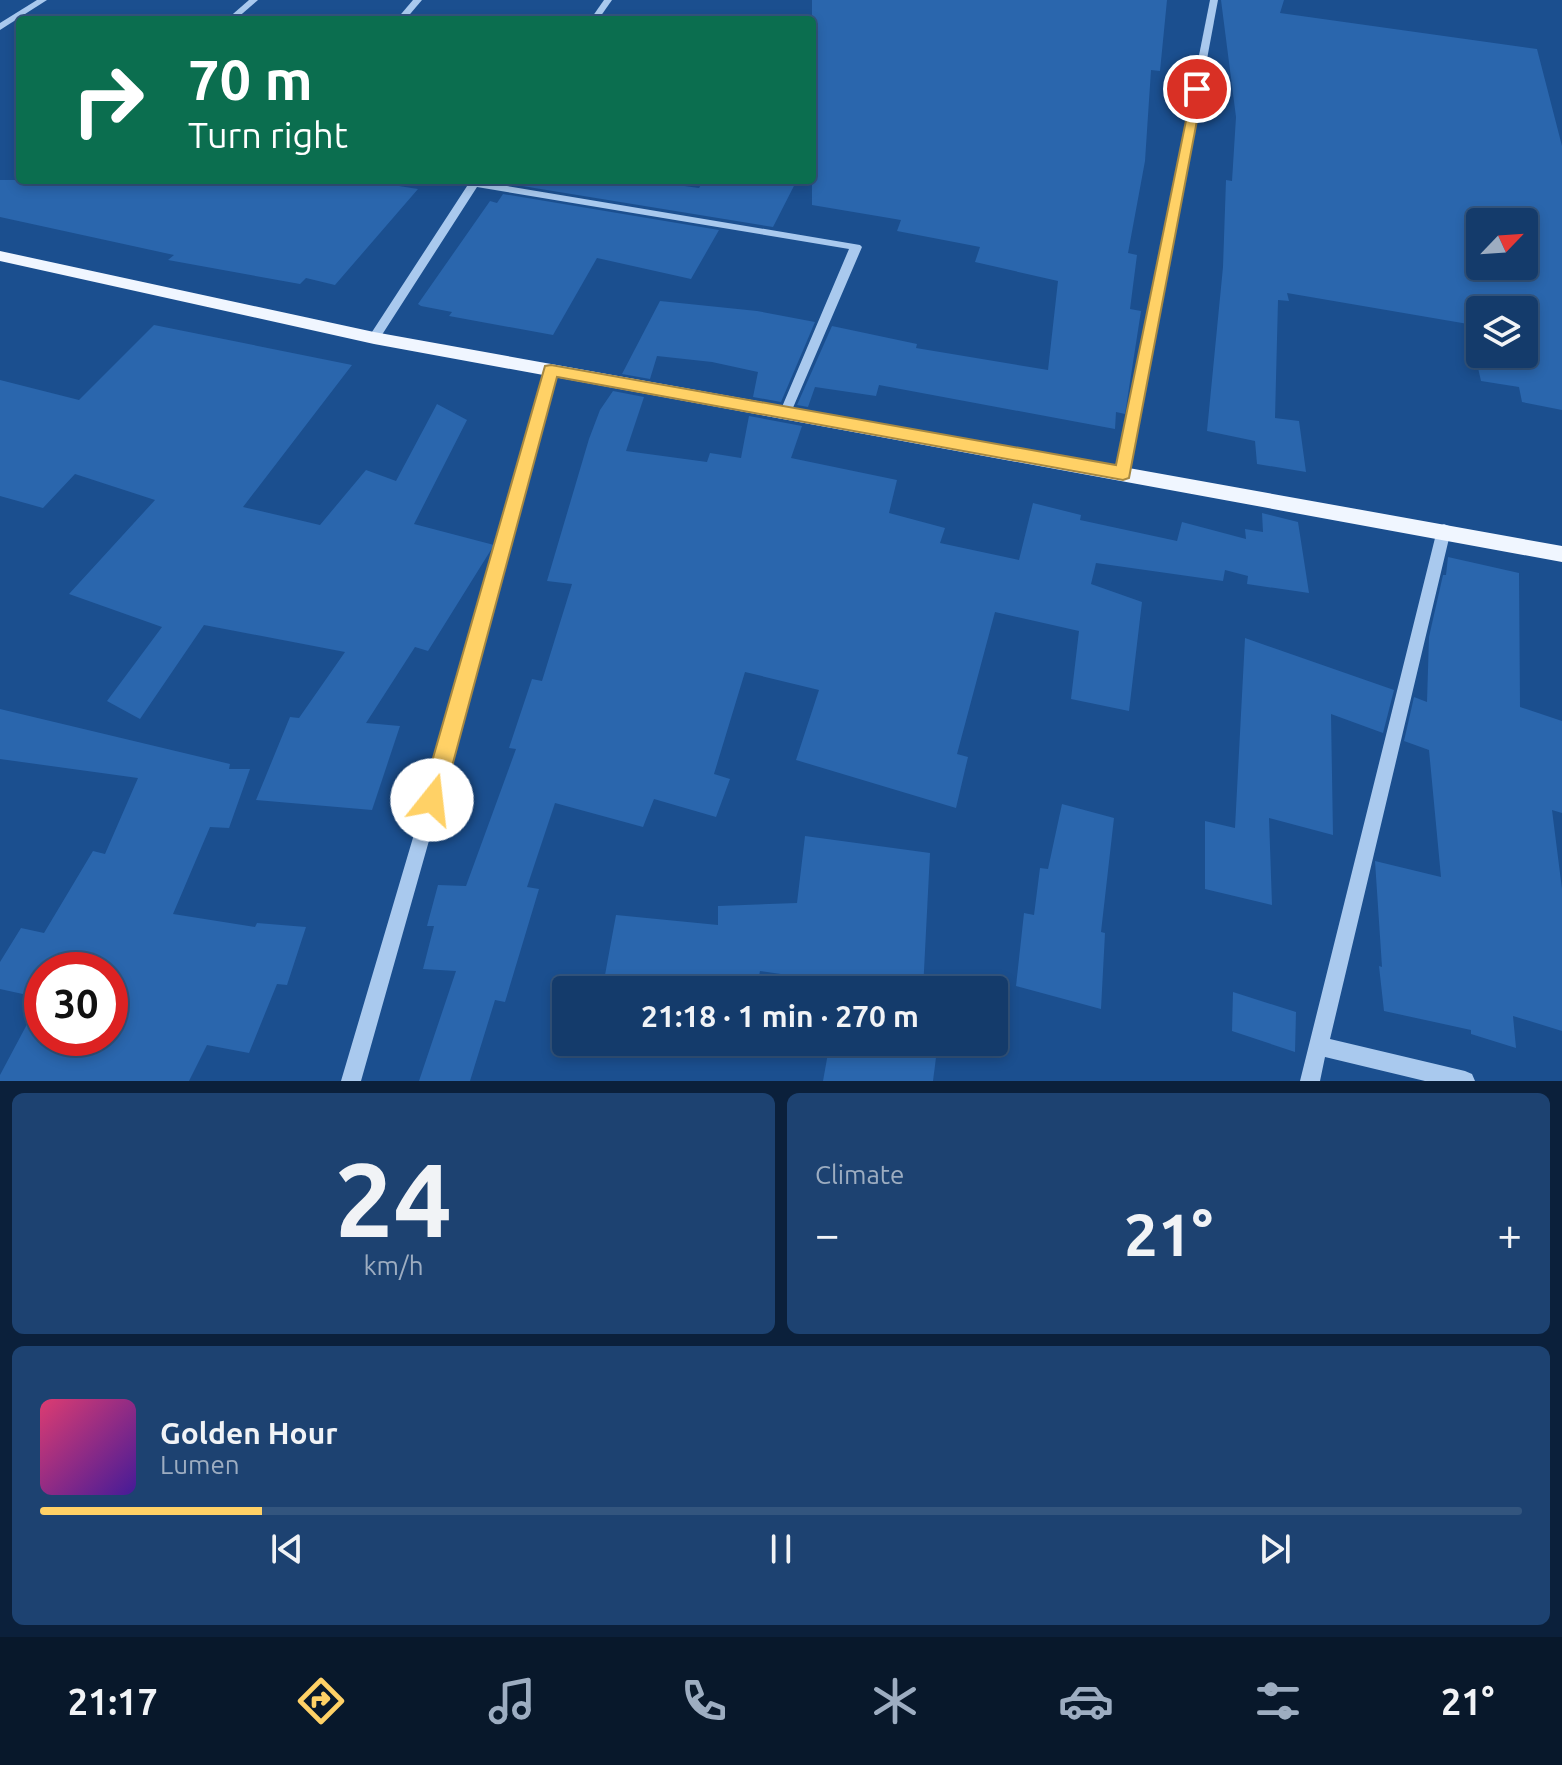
<!DOCTYPE html>
<html lang="en">
<head>
<meta charset="utf-8">
<style>
  :root { --surface:#143b6b; --page:#1d4271; --text:#f1f3f6; --muted:#9dadc1; --line:#33557e; --accent:#ffd166 }
  body { margin:0; font-family:Ubuntu,sans-serif; background:var(--page); color:var(--text); height:100vh; display:flex; flex-direction:column; font-size:30px; white-space:nowrap }
  * { box-sizing:border-box; margin:0 }
  p { font-size:26px; color:var(--muted) }
  .icon { flex:none; width:44px; height:44px; fill:none; stroke:currentColor; stroke-width:2; stroke-linecap:round; stroke-linejoin:round }
  .map { position:relative; height:1081px; overflow:hidden }
  .drawer { display:flex; flex-direction:column; gap:12px; padding:12px; background:#0b203b; flex:1 }
  .drawer>* { flex:none }
  .banner { position:absolute; left:16px; top:16px; width:800px; height:168px; border-radius:8px; box-shadow:0 4px 12px #0003,0 0 0 2px var(--line); background:#0b6e4f; color:#fff; overflow:hidden }
  .needle { width:52px; rotate:65deg }
  .fabs { position:absolute; left:1466px; top:208px; display:grid; gap:16px }
  .fabs a { display:grid; place-items:center; width:72px; height:72px; border-radius:8px; background:var(--surface); box-shadow:0 4px 12px #0003,0 0 0 2px var(--line); font-size:40px }
  .speed { position:absolute; left:24px; top:952px; display:flex; gap:16px; font-size:40px; font-weight:700; text-align:center }
  .speed>* { display:grid; place-content:center; width:104px; height:104px; border-radius:50%; background:var(--surface); box-shadow:0 4px 12px #0003,0 0 0 2px var(--line); line-height:1 }
  .speed .limit { border:12px solid #d22; background:#fff; color:#111 }
  .pin { position:absolute; display:grid; place-items:center; width:68px; height:68px; color:#fff; margin:-34px; border:4px solid #fff; border-radius:50%; box-shadow:0 2px 8px #0007 }
  .me { position:absolute; width:88px; margin:-44px; rotate:16deg; stroke-linejoin:round; filter:drop-shadow(0 0 6px #0008) }
  .turn { display:flex; align-items:center; gap:28px; height:168px; padding:0 40px; font-size:36px }
  .turn .icon { width:104px; height:104px; stroke-width:2.5 }
  .turn b { display:block; font-size:56px; line-height:68px }
  .big { font-size:60px; font-weight:600; line-height:1.1 }
  .drawer .widget { flex:1; display:flex; flex-direction:column; justify-content:center; gap:12px; min-width:0; padding:0 28px; border-radius:12px; background:var(--page) }
  .drawer .dial { align-items:center; gap:0 }
  .dial b { font-size:104px; line-height:1 }
  .song { display:flex; align-items:center; gap:24px }
  .cover { width:96px; height:96px; border-radius:12px; background:linear-gradient(135deg,hsl(340 70% 55%),hsl(260 70% 35%)) }
  .played { height:8px; border-radius:4px; background:linear-gradient(90deg,var(--accent) 15%,var(--line) 15%) }
  .keys { display:flex; justify-content:space-around; direction:ltr }
  .heat { display:flex; justify-content:space-between; align-items:center; font-size:44px; direction:ltr }
  .drawer .tiles { flex:1; display:grid; gap:12px; grid-template-columns:1fr 1fr }
  .widget:last-child { grid-column:span 2 }
  .trip { position:absolute; left:552px; top:976px; width:456px; height:80px; border-radius:8px; background:var(--surface); box-shadow:0 4px 12px #0003,0 0 0 2px var(--line); font-weight:600; line-height:80px; text-align:center }
  .tabs { display:flex; height:128px; justify-content:space-around; align-items:center; background:#08182b; color:var(--muted) }
  .tabs .icon { width:56px; height:56px }
  .tabs .selected { color:var(--accent) }
  .tabs b { font-size:36px; color:var(--text) }
  .map>svg:first-child { display:block }
  .building { fill:#2a66ad; fill-rule:evenodd }
  .lines { fill:none; stroke-linecap:round; stroke-linejoin:round }
  .minor { fill:#a9c9ee; fill-rule:evenodd }
  .major { fill:#f0f6ff; fill-rule:evenodd }
  .route { fill:#ffd166; stroke:#a68842; stroke-width:2 }
</style>
</head>
<body>
<div class="map">
<svg width="1562" height="1081" viewBox="0 0 1562 1081">
  <rect width="100%" height="100%" fill="#1b4f8f"/>
  <!-- building -->
  <g class="building">
    <path d="M812,0H1167L1160,71L1151,70L1145,161L1128,253L1137,255L1130,309L1141,311L1125,414L1116,412L1115,429L879,385L876,396L815,387L808,407L797,405L832,326L917,344L916,348L1048,370L1058,281L975,262L980,247L897,231L901,220L812,205Z"/>
    <path d="M1221,0H1284L1280,13L1537,49L1562,146V410L1522,402L1519,387L1481,381L1468,324L1287,293L1289,301L1278,300L1275,418L1299,421L1306,472L1257,464L1255,441L1207,431L1223,267L1226,180L1232,181L1236,117ZM1480,222H1524V266H1480ZM1480,310H1524V354H1480Z"/>
    <path d="M0,180H361L418,189L335,285L306,278L300,284L168,260L174,255L0,217Z"/>
    <path d="M513,180H641L699,188L704,180H797L773,227L510,184Z"/>
    <path d="M503,194L719,230L691,279L597,258L553,335L449,316L452,312L421,306L418,304L490,201L497,203Z"/>
    <path d="M660,301L757,311L815,322L781,402L753,397L758,372L712,362L657,356L650,379L622,374Z"/>
    <path d="M154,325L352,365L243,507L320,525L366,470L396,481L437,404L467,420L414,524L494,545L428,651L415,647L366,723L400,726L372,810L256,800L290,717L299,718L345,652L204,625L140,719L107,701L162,627L69,594L155,500L75,474L43,508L0,496V380L79,400Z"/>
    <path d="M613,391L644,397L626,451L707,462L710,453L741,458L749,416L802,426L791,458L897,480L889,513L945,528L940,543L1019,560L1033,503L1081,515L1080,520L1177,541L1182,522L1246,539L1245,529L1263,532L1262,513L1298,522L1309,593L1247,584L1248,576L1225,570L1223,581L1096,563L1091,584L1142,602L1129,711L1071,699L1079,631L995,612L957,754L968,757L956,808L796,760L819,690L745,672L714,774L730,779L716,817L654,799L643,827L555,803L527,887L539,889L505,1002L495,1000L470,1081H419L456,971L423,969L434,926H427L438,885L466,886L516,749L509,748L532,679L542,681L572,584L547,581L589,439L600,410Z"/>
    <path d="M1448,557L1519,573L1520,707L1562,721V813L1552,810L1562,889V1031L1513,1016L1516,1048L1471,1034V1030L1384,1011L1379,966L1382,967L1375,861L1441,877L1429,750L1404,741L1414,697L1427,702L1429,637L1443,575H1446Z"/>
    <path d="M1245,638L1394,690L1383,733L1331,714L1333,835L1269,818L1272,905L1205,889V821L1235,828Z"/>
    <path d="M0,709L230,764L229,769H250L229,828L210,827L173,914L255,927L257,923L306,927L287,985L277,984L249,1053L207,1045L189,1081H0V1075L41,998L0,989V962L21,928L44,933L93,851L105,854L138,778L0,759ZM42,970H110V1038H42Z"/>
    <path d="M1062,804L1114,818L1101,932L1105,933L1101,1009L1016,986L1024,913L1034,915L1040,868L1048,869Z"/>
    <path d="M805,836L930,853L923,990H840L842,983L760,971L756,990H607L608,975H605L616,915L718,925V906L797,903Z"/>
    <path d="M1233,992L1296,1012L1295,1052L1232,1031Z"/>
    <path d="M688,1042H751L750,1050Z"/>
    <path d="M830,1042H938L933,1081H823Z"/>
  </g>
  <g class="lines">
    <!-- minor -->
    <g class="minor">
      <path d="M37,0H47L0,30V23Z"/>
      <path d="M249,0H258L235,20H226Z"/>
      <path d="M413,0H422L405,20H396Z"/>
      <path d="M604,0H612L598,20H590Z"/>
      <path d="M1210,0H1218L1130,473L1123,478L1116,473Z"/>
      <path d="M471,180L860,245L862,247L789,417H781L779,414L849,249L477,187L378,341H370L368,338L370,335Z"/>
      <path d="M551,366L557,370L492,618L361,1081H341L478,618L545,370Z"/>
      <path d="M1444,524L1449,526L1451,530L1330,1039L1465,1071L1472,1074L1475,1081H1425L1325,1057L1320,1081H1300L1437,530L1439,526Z"/>
    </g>
    <!-- major -->
    <path class="major" d="M0,251L374,332L1562,546V562L374,344L0,261Z"/>
  </g>
  <!-- route -->
  <path class="route" d="M1193,86L1203,89L1129,478L1123,480L557,377L443,800L440,807L432,810L425,807L421,800L545,366L551,365L1116,465Z"/>
</svg>
<div class="fabs">
<a><svg class="needle" viewBox="-14 -14 28 28"><path d="M0-13l5 13h-10z" fill="#e53935"/><path d="M0 13l5-13h-10z" fill="#9dadc1"/></svg></a>
<a><svg class="icon" aria-label="layers" viewBox="0 0 24 24"><path d="M12 4l9 5-9 5-9-5zM3 14l9 5 9-5"/></svg></a>
</div>
<div class="speed"><div class="limit">30</div></div>
<div class="pin" style="left:1197px;top:89px;background:#d93025"><svg class="icon" aria-label="arrive" viewBox="0 0 24 24"><path d="M6 21V4h12l-3 4 3 4H6"/></svg></div>
<svg class="me" style="left:432px;top:800px" viewBox="-20 -20 40 40"><circle r="19" fill="#fff"/><path d="M0-13L10 11 0 6-10 11z" fill="#ffd166"/></svg>
<div class="trip">21:18 · 1 min · 270 m</div>
<div class="banner">
<div class="turn"><svg class="icon" aria-label="right" viewBox="0 0 24 24"><path d="M7 20v-9h11M14 6l5 5-5 5"/></svg><div><b>70 m</b>Turn right</div></div>
</div>
</div>
<section class="drawer">
<div class="tiles">
<div class="widget dial"><b>24</b><p>km/h</p></div>
<div class="widget"><p>Climate</p>
<div class="heat"><a>−</a><b class="big">21°</b><a>+</a></div>
</div>
<div class="widget">
<div class="song"><i class="cover"></i><div><b>Golden Hour</b><p>Lumen</p></div></div>
<div class="played"></div>
<div class="keys"><svg class="icon" aria-label="previous" viewBox="0 0 24 24"><path d="M18 5L8 12l10 7zM5 5v14"/></svg><svg class="icon" aria-label="pause" viewBox="0 0 24 24"><path d="M8 5v14M16 5v14"/></svg><svg class="icon" aria-label="next" viewBox="0 0 24 24"><path d="M6 5l10 7-10 7zM19 5v14"/></svg></div>
</div>
</div>
</section>
<nav class="tabs">
<b>21:17</b>
<svg class="icon selected" aria-label="directions" viewBox="0 0 24 24"><path d="M12 3l9 9-9 9-9-9zM9 14v-3h6M13 9l2 2-2 2"/></svg>
<svg class="icon" aria-label="music" viewBox="0 0 24 24"><path d="M9 18V5l10-2v13"/><circle cx="6" cy="18" r="3"/><circle cx="16" cy="16" r="3"/></svg>
<svg class="icon" aria-label="phone" viewBox="0 0 24 24"><path d="M5 4h4l2 5-3 2q2 4 5 5l2-3 5 2v4C11 20 4 13 5 4z"/></svg>
<svg class="icon" aria-label="climate" viewBox="0 0 24 24"><path d="M12 3v18M4 7l16 10M4 17L20 7"/></svg>
<svg class="icon" aria-label="car" viewBox="0 0 24 24"><path d="M5 17H2v-5l4-1 3-4h7l3 4 3 1v5h-3M9 17h6M6 11h13"/><circle cx="7" cy="17" r="2"/><circle cx="17" cy="17" r="2"/></svg>
<svg class="icon" aria-label="filters" viewBox="0 0 24 24"><path d="M4 7h16M4 17h16"/><circle cx="9" cy="7" r="2"/><circle cx="15" cy="17" r="2"/></svg>
<b>21°</b>
</nav>
</body>
</html>
